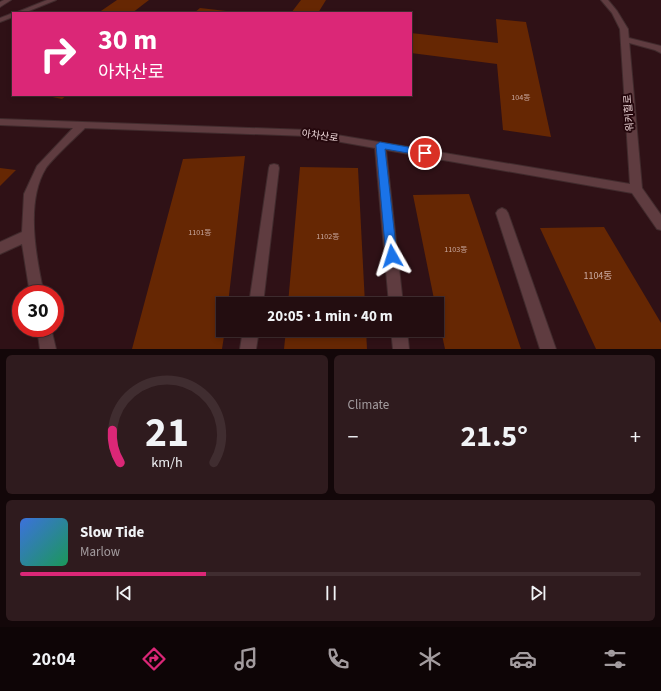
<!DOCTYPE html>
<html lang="en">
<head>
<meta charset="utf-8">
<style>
  :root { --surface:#230d10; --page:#2f1b1e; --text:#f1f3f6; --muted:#a39c9f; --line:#402d30; --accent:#db2777 }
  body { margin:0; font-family:"Source Sans 3","Noto Sans KR",sans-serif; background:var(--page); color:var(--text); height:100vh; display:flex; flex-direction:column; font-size:15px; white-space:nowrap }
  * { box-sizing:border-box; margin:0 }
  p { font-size:13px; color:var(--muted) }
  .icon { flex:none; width:22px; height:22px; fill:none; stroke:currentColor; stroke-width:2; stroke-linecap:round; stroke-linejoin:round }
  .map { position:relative; height:349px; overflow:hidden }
  .sheet { display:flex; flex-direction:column; gap:6px; padding:6px; background:#130709; flex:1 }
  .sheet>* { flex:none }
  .banner { position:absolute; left:12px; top:12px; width:400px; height:84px; border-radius:0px; box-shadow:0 2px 6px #0003,0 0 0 1px var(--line); background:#db2777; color:#fff; overflow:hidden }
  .speed { position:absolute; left:12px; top:285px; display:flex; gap:8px; font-size:20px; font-weight:700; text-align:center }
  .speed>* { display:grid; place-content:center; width:52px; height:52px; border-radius:50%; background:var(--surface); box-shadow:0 2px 6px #0003,0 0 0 1px var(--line); line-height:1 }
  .speed .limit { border:6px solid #d22; background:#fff; color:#111 }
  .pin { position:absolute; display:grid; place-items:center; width:34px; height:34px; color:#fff; margin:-17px; border:2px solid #fff; border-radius:50%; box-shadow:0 1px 4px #0007 }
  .me { position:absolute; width:44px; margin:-22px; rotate:354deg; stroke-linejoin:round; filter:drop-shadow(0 0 3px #0008) }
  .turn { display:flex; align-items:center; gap:14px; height:84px; padding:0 20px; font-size:18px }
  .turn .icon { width:52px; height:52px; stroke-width:2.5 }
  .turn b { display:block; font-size:28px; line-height:34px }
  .big { font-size:30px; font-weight:700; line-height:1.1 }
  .sheet .widget { flex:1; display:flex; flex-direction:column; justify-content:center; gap:6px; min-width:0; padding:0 14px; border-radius:6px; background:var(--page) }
  .sheet .dial { align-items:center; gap:0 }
  .dial svg { height:104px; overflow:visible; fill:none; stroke:var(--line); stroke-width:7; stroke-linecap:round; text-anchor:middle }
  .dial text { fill:var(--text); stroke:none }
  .song { display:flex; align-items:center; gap:12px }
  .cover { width:48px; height:48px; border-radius:6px; background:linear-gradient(135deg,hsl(220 70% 55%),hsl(150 70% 35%)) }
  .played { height:4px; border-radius:2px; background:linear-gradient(90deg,var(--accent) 30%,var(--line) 30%) }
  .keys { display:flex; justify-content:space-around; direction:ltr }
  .heat { display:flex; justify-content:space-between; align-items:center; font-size:22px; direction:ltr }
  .sheet .tiles { flex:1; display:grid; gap:6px; grid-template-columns:1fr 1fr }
  .widget:last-child { grid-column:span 2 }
  .trip { position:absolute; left:216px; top:297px; width:228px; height:40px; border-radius:0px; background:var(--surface); box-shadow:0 2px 6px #0003,0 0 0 1px var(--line); font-weight:700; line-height:40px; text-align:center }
  .menu { display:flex; height:64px; justify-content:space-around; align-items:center; background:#0e0506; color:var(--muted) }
  .menu .icon { width:28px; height:28px }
  .menu .active { color:var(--accent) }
  .menu b { font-size:18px; color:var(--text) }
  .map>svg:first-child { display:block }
  .building { fill:#662703 }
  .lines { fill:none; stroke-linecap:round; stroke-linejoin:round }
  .service-casing { stroke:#412b2d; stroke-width:2 }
  .minor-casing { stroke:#412b2d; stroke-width:2 }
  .secondary-casing { stroke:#412b2d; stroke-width:2 }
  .service { fill:#5f3c40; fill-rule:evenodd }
  .minor { fill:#5f3c40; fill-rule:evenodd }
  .secondary { fill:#5f3c40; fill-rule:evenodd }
  .route { fill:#1a73e8; stroke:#114b97 }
  .labels { text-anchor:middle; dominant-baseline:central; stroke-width:4; stroke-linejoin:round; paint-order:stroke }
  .number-label { font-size:8px; fill:#caaaa2 }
  .street-label { font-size:10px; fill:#ecd5d7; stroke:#25080d }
  .near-number-label { font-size:10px; fill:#caaaa2 }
</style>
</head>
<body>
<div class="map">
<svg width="661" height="349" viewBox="0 0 661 349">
  <rect width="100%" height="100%" fill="#2f1116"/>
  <!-- building -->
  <g class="building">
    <path d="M117,0H149L132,13H98Z"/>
    <path d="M301,0H326L318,13H291Z"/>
    <path d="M200,8L235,12V13H194Z"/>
    <path d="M496,19L526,22L551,137L503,130L497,64L411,53V33L498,43Z"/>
    <path d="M43,95H67L62,99Z"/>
    <path d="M245,156L228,304H223V330H225L222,349H132L183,159Z"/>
    <path d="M300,167L358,168L365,304H288Z"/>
    <path d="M0,168L16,170L0,186Z"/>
    <path d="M469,194L521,349H445L437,312V304H435L413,195Z"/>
    <path d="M604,227L661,323V349H596L540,228Z"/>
    <path d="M286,330H366L367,349H284Z"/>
  </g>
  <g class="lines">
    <!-- service casing -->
    <g class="service-casing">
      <path id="service" d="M622,37H625L661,46V53L655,50L622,41Z"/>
    </g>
    <!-- minor casing -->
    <g class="minor-casing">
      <g id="minor">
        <path d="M601,0H608L617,11L628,29L642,188L661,215V230L657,229L632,193L386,150L403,304H389L375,148L307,136L85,128C74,139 54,157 46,168C25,202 36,257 44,294H30L22,244L0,254V242L22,232L24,194L37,166L73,128L0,125V119L307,130L630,184L620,29L612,13Z"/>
        <path d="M274,164L278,165L279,168L263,304H249L269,168L270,165Z"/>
        <path d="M502,208L506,210L508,213L556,349H540L496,213L498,210Z"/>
        <path d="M37,328H51L56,349H40Z"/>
        <path d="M243,330H259L256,349H240Z"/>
        <path d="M391,330H407L409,349H393Z"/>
      </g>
    </g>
    <!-- secondary casing -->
    <g class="secondary-casing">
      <g id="secondary">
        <path d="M4,0H11L0,7V2Z"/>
        <path d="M47,0H56L24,13H15Z"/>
        <path d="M13,13V17L0,22V18Z"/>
      </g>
    </g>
    <!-- service -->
    <use href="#service" class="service"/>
    <!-- minor -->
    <use href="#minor" class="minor"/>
    <!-- secondary -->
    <use href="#secondary" class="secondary"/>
  </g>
  <!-- route -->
  <path class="route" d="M380,142L425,150L430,153L425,156L385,149L397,256L395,260L392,261L388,260L386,256L376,145Z"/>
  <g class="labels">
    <!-- number labels -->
    <g class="number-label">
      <text x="521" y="97">104동</text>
      <text x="200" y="232">1101동</text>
      <text x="328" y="236">1102동</text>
      <text x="456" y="249">1103동</text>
    </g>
    <!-- street labels -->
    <g class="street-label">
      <text transform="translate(629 113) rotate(-94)">워커힐로</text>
      <text transform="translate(320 136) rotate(8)">아차산로</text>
    </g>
    <!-- near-number labels -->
    <g class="near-number-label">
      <text x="598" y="276">1104동</text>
    </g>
  </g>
</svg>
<div class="speed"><div class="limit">30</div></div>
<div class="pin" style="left:425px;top:153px;background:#d93025"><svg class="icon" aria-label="arrive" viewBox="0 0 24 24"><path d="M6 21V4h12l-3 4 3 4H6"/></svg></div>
<svg class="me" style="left:392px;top:256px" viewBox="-20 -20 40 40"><path d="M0-17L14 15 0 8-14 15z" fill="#1a73e8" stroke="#fff" stroke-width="4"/></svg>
<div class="trip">20:05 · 1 min · 40 m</div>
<div class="banner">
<div class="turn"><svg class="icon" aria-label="right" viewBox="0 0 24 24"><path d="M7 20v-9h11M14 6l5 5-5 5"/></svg><div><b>30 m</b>아차산로</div></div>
</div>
</div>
<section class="sheet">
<div class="tiles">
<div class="widget dial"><svg viewBox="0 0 100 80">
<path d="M14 69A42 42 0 1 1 86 69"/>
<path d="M14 69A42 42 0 0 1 8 44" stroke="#db2777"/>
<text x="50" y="56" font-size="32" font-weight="700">21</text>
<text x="50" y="72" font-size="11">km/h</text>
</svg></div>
<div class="widget"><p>Climate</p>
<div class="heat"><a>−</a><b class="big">21.5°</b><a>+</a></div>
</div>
<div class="widget">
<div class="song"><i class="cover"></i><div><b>Slow Tide</b><p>Marlow</p></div></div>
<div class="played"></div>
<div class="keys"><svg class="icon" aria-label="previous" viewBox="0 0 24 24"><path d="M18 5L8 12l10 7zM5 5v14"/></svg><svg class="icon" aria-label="pause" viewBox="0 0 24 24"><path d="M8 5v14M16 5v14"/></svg><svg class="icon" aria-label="next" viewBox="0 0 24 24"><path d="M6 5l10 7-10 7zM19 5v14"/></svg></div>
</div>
</div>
</section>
<nav class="menu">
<b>20:04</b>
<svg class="icon active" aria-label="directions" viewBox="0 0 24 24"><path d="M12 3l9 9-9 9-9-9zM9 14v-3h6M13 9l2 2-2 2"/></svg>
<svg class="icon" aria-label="music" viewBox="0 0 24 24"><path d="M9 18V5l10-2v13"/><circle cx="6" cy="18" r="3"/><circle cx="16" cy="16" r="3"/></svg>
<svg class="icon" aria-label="phone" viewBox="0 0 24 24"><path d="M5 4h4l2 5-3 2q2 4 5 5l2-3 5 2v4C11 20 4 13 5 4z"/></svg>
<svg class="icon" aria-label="climate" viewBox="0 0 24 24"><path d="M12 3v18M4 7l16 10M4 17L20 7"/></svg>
<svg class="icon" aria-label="car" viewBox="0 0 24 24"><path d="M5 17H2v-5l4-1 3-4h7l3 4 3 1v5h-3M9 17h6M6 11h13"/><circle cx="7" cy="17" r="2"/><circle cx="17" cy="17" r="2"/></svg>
<svg class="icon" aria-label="filters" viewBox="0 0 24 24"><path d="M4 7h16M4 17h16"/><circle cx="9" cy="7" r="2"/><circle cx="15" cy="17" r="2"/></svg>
</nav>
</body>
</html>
